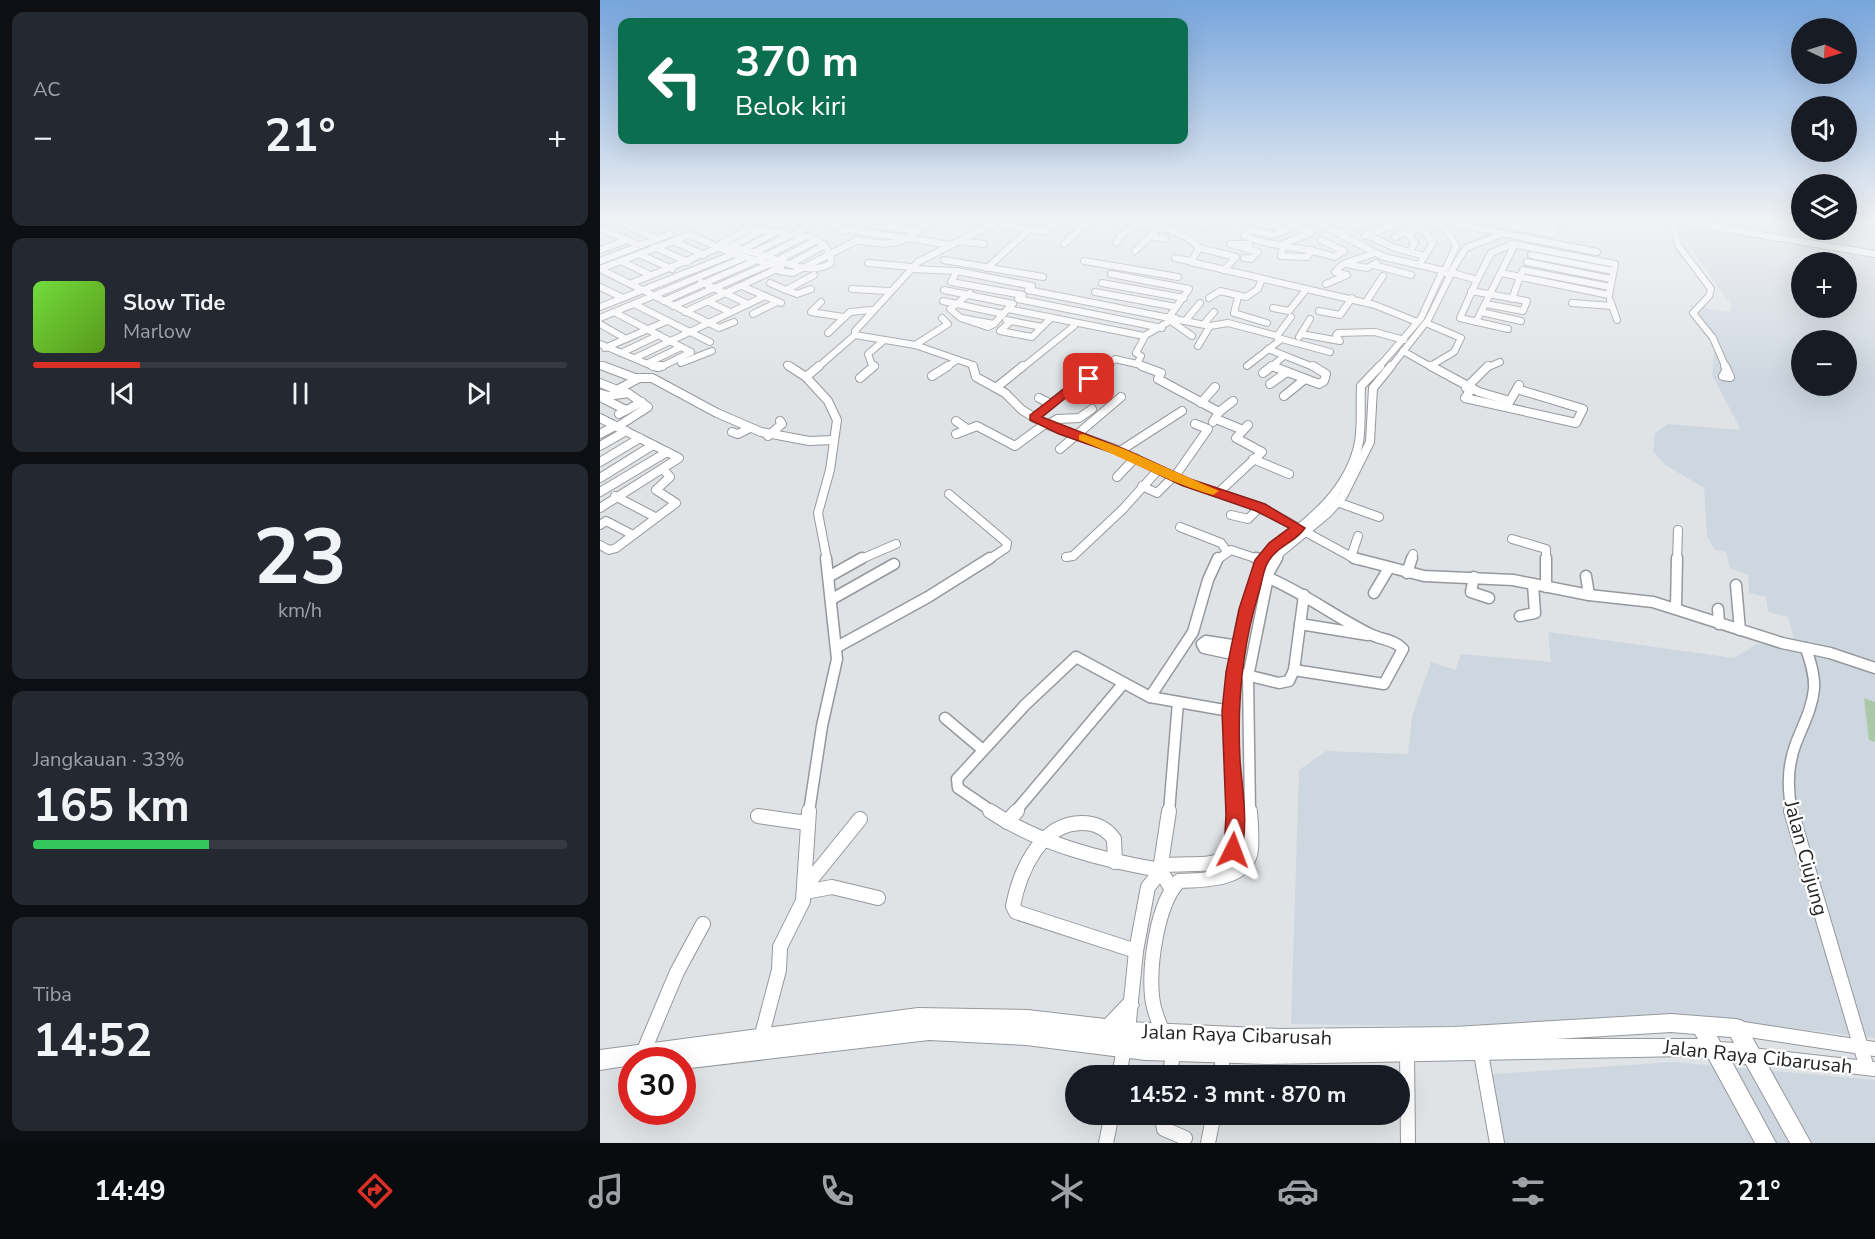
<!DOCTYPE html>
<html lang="id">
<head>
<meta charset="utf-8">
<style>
  :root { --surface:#171b24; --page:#242831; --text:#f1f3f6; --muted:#9ea1a6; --line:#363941; --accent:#d93025 }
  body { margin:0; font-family:"Nunito Sans",sans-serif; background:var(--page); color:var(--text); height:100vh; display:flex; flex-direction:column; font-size:22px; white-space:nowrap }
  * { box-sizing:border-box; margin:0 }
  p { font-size:20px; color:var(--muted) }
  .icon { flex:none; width:33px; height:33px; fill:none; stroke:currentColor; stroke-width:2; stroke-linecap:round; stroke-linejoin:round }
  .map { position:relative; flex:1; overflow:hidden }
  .drawer { display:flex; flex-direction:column; gap:12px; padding:12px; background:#0d0f14; width:600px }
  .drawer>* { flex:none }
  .top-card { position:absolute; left:18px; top:18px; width:570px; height:126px; border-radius:12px; box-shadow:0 6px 24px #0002; background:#0b6e4f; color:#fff; overflow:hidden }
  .needle { width:39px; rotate:94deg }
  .controls { position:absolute; left:1191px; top:18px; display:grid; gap:12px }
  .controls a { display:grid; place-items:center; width:66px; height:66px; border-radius:50%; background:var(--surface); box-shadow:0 6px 24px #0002; font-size:30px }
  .speed { position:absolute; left:18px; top:1047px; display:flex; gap:12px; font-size:30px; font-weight:700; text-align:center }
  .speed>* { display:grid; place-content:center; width:78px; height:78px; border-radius:50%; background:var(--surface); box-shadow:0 6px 24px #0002; line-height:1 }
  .speed .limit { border:9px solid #d22; background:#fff; color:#111 }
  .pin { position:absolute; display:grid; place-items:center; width:51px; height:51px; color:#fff; margin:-26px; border-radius:12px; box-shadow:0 3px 9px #0006 }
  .me { position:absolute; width:66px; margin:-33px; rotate:3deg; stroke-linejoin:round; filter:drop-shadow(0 0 4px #0008) }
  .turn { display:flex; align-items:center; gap:21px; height:126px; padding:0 18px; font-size:27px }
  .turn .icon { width:78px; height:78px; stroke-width:2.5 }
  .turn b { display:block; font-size:42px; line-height:51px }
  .big { font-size:45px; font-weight:700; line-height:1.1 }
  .drawer .widget { flex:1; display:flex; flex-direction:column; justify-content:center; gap:9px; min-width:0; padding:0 21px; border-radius:12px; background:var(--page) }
  .drawer .dial { align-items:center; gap:0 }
  .dial b { font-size:78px; line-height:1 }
  .song { display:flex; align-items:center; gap:18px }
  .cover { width:72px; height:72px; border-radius:9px; background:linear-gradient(135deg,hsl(100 70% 55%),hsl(90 70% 35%)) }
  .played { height:6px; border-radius:3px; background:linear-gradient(90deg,var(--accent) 20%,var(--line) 20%) }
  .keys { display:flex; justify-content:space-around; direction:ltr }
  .heat { display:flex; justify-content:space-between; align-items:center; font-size:33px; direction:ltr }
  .charge { height:9px; border-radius:4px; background:linear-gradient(90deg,#34c759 33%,var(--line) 0) }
  .trip { position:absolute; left:465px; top:1065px; width:345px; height:60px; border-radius:30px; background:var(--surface); box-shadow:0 6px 24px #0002; font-weight:700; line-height:60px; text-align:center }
  .tabs { display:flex; height:96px; justify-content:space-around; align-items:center; background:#090b0e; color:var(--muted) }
  .tabs .icon { width:42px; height:42px }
  .tabs .on { color:var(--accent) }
  .tabs b { font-size:27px; color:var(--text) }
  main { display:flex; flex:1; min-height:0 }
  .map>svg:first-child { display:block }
  .built { fill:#ced7e0; fill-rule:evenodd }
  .green { fill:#aacaa7 }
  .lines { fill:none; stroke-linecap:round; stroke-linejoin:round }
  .minor-far3-casing { stroke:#95989c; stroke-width:8 }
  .minor-far2-casing { stroke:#95989c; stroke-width:10 }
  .minor-far1-casing { stroke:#95989c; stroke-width:13 }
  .minor-casing { stroke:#95989c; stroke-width:16 }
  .major-casing { stroke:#95989c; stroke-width:2 }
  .minor-far3 { stroke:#fff; stroke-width:6 }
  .minor-far2 { stroke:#fff; stroke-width:8 }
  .minor-far1 { stroke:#fff; stroke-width:10 }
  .minor { stroke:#fff; stroke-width:14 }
  .major { fill:#fff; fill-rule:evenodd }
  .route { fill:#d93025; stroke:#8d1f18; stroke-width:1.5 }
  .slow { fill:#f59e0b }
  .labels { text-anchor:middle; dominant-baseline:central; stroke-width:4.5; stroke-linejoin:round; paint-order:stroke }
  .near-street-label { font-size:20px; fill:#252627; stroke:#fff }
</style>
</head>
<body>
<main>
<section class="drawer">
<div class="widget"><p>AC</p>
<div class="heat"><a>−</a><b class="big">21°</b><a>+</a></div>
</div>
<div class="widget">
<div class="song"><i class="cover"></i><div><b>Slow Tide</b><p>Marlow</p></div></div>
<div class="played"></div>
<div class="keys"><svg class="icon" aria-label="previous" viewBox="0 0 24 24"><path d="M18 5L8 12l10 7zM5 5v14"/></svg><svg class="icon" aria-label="pause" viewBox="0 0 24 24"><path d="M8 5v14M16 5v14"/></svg><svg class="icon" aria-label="next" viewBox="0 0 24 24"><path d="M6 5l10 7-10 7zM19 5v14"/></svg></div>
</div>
<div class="widget dial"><b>23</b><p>km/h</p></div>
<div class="widget"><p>Jangkauan · 33%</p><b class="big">165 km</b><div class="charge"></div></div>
<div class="widget"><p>Tiba</p><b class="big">14:52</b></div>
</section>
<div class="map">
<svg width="1275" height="1143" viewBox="0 0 1275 1143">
  <rect width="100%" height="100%" fill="#e0e3e6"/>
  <!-- built -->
  <g class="built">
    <path d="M1070,221H1201L1202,230H1246L1247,221H1275V1038L1087,1016L842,1026L691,1024L699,770L726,751L808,754L812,716L831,662L855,670L861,654L951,662L948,632L1134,658L1157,644L1196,647L1188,617L1168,612L1166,597L1149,593L1148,575L1130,568L1126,552L1115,550L1107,536L1104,488L1064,464L1053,451L1055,433L1068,424L1141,430L1112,375L1115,347L1091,306L1129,312L1132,306L1088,245L1079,225ZM1202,262H1246V308H1202ZM1202,340H1246V386H1202Z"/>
    <path d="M1074,1062L1275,1080V1143H894L879,1075Z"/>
  </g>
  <!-- green -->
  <path class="green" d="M1264,698L1275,702V742L1269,740Z"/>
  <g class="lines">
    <!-- minor-far3 casing -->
    <g class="minor-far3-casing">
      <g id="minor-far3">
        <path d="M17,221L58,239"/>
        <path d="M57,221L69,226"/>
        <path d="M139,221L147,223L152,229L206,236"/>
        <path d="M230,221L237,222L234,226L244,231L254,230"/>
        <path d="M519,221C545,225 581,227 599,248L591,262L775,305L817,322"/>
        <path d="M582,221L603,225L626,221"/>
        <path d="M664,221L662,224L681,228"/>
        <path d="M687,221L711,233"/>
        <path d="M713,221L735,232"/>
        <path d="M805,221L824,230L833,243L819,265"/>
        <path d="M829,221L846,229L856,246L846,268"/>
        <path d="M840,221L997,252"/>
        <path d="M920,221L957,228"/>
        <path d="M957,221H960"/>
        <path d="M1073,221L1078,245L1111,289L1109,296L1093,313L1113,338L1126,368"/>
        <path d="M1078,221L1275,254"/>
        <path d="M283,222L266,221L254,230L308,239"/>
        <path d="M394,223L443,232L462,221"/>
        <path d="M278,225L317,232"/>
        <path d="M390,225L400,231"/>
        <path d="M904,225L952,234L957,228"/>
        <path d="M697,226L673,235L652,230L644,236C673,248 705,246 734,257L744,251L721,240"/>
        <path d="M0,228L38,245"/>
        <path d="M560,228L550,236L565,239"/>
        <path d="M739,232L771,221"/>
        <path d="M807,233L815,243L809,252"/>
        <path d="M194,234L208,226L203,224L209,221"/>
        <path d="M739,234L784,257L841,270"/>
        <path d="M767,235L795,248L825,256"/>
        <path d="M206,236C220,240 231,247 231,263C212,276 186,263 166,256Z"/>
        <path d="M765,236L805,221"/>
        <path d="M795,237L819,228"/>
        <path d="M310,238L349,245"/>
        <path d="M256,240C291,246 302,247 329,221"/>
        <path d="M73,241L104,255"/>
        <path d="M359,241L384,244"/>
        <path d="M516,243L523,234L539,224"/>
        <path d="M464,244L488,221"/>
        <path d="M123,245L121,244L150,228"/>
        <path d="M680,245L711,233"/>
        <path d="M132,246L161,231"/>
        <path d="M683,246L681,256L707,257L712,250"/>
        <path d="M54,247L88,262"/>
        <path d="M599,248L636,257L624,270"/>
        <path d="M144,249L176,232"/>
        <path d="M0,250L27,240"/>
        <path d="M535,251L550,236"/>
        <path d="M155,252L192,234"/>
        <path d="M39,254L72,269"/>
        <path d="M931,255L1013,271"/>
        <path d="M575,258L589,261"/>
        <path d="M644,258L651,259L658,252L630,244H649"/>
        <path d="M180,259L217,240"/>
        <path d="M344,260L443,277"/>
        <path d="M0,261L70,234"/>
        <path d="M21,261L50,275"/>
        <path d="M484,261L578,277"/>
        <path d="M927,262L1011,279"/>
        <path d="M192,263L225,245"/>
        <path d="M268,263L312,267"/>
        <path d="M745,264L767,268L776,263"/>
        <path d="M774,265L811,275"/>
        <path d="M387,268L430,229"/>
        <path d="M0,269L90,235L134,254L181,267L85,312"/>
        <path d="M0,269L119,328L134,322"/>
        <path d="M312,269L357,271L432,286L428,290L610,326L628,323L677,336"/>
        <path d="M852,270L866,248L902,234"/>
        <path d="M923,270L1010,287"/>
        <path d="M179,271L193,273L258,240"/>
        <path d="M357,271L351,282L423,295"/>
        <path d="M511,274L589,289L569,317"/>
        <path d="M847,274L853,273L877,280L860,318L908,329"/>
        <path d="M877,280L891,253L912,244L1015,264L1009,295L901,273"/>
        <path d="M101,282L148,304"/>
        <path d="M170,283L186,290L214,275"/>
        <path d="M502,283L584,298"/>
        <path d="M30,284L125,245L166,256"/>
        <path d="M726,284L747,275L735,272L743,264L775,253"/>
        <path d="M142,286L181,303"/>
        <path d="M0,287L23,298"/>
        <path d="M252,289L289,291"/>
        <path d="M186,290L197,294L211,289"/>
        <path d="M344,290L413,304"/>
        <path d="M871,291L927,301L923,311L886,304"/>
        <path d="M495,292L576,307"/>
        <path d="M638,297L634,313L667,323"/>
        <path d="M609,298L620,291L646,297L658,289L661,281"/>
        <path d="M418,299L562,328"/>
        <path d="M912,299L921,274"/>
        <path d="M1010,300L1017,320"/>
        <path d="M64,301L166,256"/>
        <path d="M343,301L403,314"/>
        <path d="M109,302L130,312"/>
        <path d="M221,302L211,312L243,317"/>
        <path d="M766,302L783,276"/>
        <path d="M972,303L1012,306"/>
        <path d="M34,304L110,342"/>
        <path d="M73,306L170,264"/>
        <path d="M0,307L134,254"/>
        <path d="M673,308L689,311L705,291"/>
        <path d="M408,309L544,336L575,318"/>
        <path d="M719,311L740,315L752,298"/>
        <path d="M14,312L91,352"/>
        <path d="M881,312L921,321"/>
        <path d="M153,314L177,302"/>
        <path d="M0,318L146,257"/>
        <path d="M361,318L350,309L370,293"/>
        <path d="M361,318L394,324L388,327Z"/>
        <path d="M406,320L442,327"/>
        <path d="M586,320L600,303"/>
        <path d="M411,321L400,331L432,337L451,318"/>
        <path d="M571,321L592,336"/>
        <path d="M876,322L915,244"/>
        <path d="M826,323L861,338L854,352L832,365"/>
        <path d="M0,324L26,339"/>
        <path d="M394,324L412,304"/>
        <path d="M604,324L614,312"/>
        <path d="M228,333L250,312L272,310"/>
        <path d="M701,334L740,341L736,335L738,333L775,332L804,340"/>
        <path d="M255,335L315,345L373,365L374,368"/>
        <path d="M545,336L536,353L541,356L537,364L546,368"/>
        <path d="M699,337L710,319"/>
        <path d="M678,338L730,352"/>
        <path d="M0,344L57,368"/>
        <path d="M315,345L348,324L342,318"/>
        <path d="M598,346L610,326"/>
        <path d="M5,348L67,321"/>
        <path d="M668,349L716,368"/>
        <path d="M803,351L833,368"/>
        <path d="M21,353L59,335"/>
        <path d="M35,358L165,296"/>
        <path d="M48,363L81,347"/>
        <path d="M81,363L112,351"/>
        <path d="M0,365L7,368"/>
        <path d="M187,365L191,368"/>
        <path d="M647,366L679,341L677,336L691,317"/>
        <path d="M672,366L676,368"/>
        <path d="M59,368L91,352"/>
        <path d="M217,368L255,335V331L318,262L398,221"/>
        <path d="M273,368L268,354L283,341"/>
        <path d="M345,368L357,360"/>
        <path d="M422,368L474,326"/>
        <path d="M506,368L515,359L537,364"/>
        <path d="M670,368L684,356"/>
        <path d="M778,368L821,318L842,272"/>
        <path d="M790,368L828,320L851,274"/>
        <path d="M886,368L900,362"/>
      </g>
    </g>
    <!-- minor-far2 casing -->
    <g class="minor-far2-casing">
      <g id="minor-far2">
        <path d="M3,366L35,378H52L117,413L161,432L209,441L234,440"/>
        <path d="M53,366H62"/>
        <path d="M189,366L206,377"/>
        <path d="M219,366L206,377L228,401L237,420L230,470L218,513L227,560"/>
        <path d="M373,366L376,377L405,393L422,410L445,424L515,449L585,482L660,507L757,560"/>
        <path d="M542,366L561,373L558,379L619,412L613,422"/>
        <path d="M672,366L719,384L724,381L726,374L713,366"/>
        <path d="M831,366L879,392L910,401L919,385"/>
        <path d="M1125,366L1130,377L1123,376L1126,371"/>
        <path d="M663,373L672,366"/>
        <path d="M332,376L348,366"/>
        <path d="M260,378L274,366"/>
        <path d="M0,383L17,390L39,378"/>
        <path d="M670,384L687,372"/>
        <path d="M397,387L423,366"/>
        <path d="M866,388L888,366"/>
        <path d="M870,391L865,398L976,423L983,409L917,389"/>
        <path d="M0,394L8,396L28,393L48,407L17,427"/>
        <path d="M684,396L705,379"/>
        <path d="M439,398L451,404"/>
        <path d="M4,399L26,410"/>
        <path d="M601,403L615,387"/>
        <path d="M619,412L633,401"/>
        <path d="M19,414L42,402"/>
        <path d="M0,418L79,458L0,508"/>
        <path d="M434,418L481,380L496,376L508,366"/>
        <path d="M616,419L643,430"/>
        <path d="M356,421L367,429"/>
        <path d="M448,425L457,419L479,418L492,409"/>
        <path d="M132,432L138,434L150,428"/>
        <path d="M0,434L15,426"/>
        <path d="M356,434L377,426L415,446L445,424"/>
        <path d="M168,436L182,424L180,421"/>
        <path d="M0,446L26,431"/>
        <path d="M460,449L521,397"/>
        <path d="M520,451L582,411"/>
        <path d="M653,459L689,474"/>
        <path d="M0,462L40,438"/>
        <path d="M517,477L535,458"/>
        <path d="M0,478L53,445"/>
        <path d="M542,486L557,493L578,472L608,429L595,424"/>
        <path d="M0,492L67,452"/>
        <path d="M618,493L662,452L636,438L648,425"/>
        <path d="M349,494L407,543L406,548L388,560"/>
        <path d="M15,496L55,517"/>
        <path d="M737,502L779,517"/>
        <path d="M631,515L648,519L660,507"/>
        <path d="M0,525L6,521L33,535"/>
        <path d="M580,527L621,543L626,550"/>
        <path d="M912,539L946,549V560"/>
        <path d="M0,545L9,550L16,548L76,503L56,490L70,477L63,469"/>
        <path d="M466,557L473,556L523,509L558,470"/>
        <path d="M751,557L758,536"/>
        <path d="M259,560L296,544"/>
        <path d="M617,560L631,550L661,560"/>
        <path d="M664,560L666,555C705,524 749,494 759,442C762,425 760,404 761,386L780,366"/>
        <path d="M676,560L680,553L728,513L743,496L770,442L773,388L791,366"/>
        <path d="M811,560L813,554"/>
        <path d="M1077,560L1078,530"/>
      </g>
    </g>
    <!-- minor-far1 casing -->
    <g class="minor-far1-casing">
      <g id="minor-far1">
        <path d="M656,558L662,560"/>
        <path d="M754,558L824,576L913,580L989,595L1053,602L1182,643L1230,653L1275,668"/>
        <path d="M946,558V587"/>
        <path d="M807,573L812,558"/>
        <path d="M230,576L262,558"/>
        <path d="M664,576C702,591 733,616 770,634C781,640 794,639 803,649L784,684L694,670"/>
        <path d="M986,576L989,595"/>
        <path d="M874,577L871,592L889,598"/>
        <path d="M1136,585L1140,630"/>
        <path d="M774,593L789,568"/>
        <path d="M232,599L294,564"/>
        <path d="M1076,608L1077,558"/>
        <path d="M1118,609L1119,624"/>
        <path d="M920,616L935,613L933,584"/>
        <path d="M700,624L768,635"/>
        <path d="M237,647L328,597L390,558"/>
        <path d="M637,655L604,648L602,644L606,641L639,646"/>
        <path d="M634,672L679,683L689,681L694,670L704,595"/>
        <path d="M550,697L593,632L608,580L618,558"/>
        <path d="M345,718L383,750"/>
        <path d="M209,812L222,726L237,659L226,558"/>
        <path d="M393,812L358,788L357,779L425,705L476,657L550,697L630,711"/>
        <path d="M415,812L523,684"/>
        <path d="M569,812L578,702"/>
        <path d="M635,812C633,779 629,744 630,710C632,659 645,605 665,558"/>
        <path d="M650,812L648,677L669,572L677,558"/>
        <path d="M1192,812C1187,788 1187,766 1196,743C1203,725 1212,709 1214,689C1215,675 1210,661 1206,648"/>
      </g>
    </g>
    <!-- minor casing -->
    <g class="minor-casing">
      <g id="minor">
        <path d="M390,811C439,844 502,860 560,870"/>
        <path d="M569,811L560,870L571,888"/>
        <path d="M1191,811L1267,1068"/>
        <path d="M158,816L207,823"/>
        <path d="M407,822L417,811"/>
        <path d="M515,862L514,839C506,828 496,823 482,823C441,823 420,870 413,906L416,912L536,951"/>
        <path d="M205,887L260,819"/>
        <path d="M205,892L232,887L278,898"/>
        <path d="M1136,1028L1275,1049"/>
        <path d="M528,1031L536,951L548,887L566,865C617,862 637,873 635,811"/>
        <path d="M563,1032C558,1021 553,1009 552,996C549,966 557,903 579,881C603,880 648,881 651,849C652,836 651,823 650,811"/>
        <path d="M161,1038L179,970L180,947L203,901L209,811"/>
        <path d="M880,1048L897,1143"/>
        <path d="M807,1053L808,1143"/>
        <path d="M1152,1055L1275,1069"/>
        <path d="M40,1060L77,972L103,924"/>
        <path d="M519,1076L524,1048"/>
        <path d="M569,1076L574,1051"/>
        <path d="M621,1076L623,1052"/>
        <path d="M561,1114L564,1129L585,1138"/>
        <path d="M506,1143L512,1114"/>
        <path d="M608,1143L614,1114"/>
      </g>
    </g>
    <!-- major casing -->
    <g class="major-casing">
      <path id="major" d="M530,996L536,999L539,1005L528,1022L680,1029L854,1027L1071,1014L1136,1019L1143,1021L1211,1143H1190L1146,1064L1132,1062L1176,1143H1155L1109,1059L1088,1056L666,1064L545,1060L426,1045L329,1040L82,1069V1060H32V1065L0,1070V1050L318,1008L428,1010L505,1019L524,999ZM1071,1032L1095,1034L1098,1039H955ZM1117,1036L1131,1037L1134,1043L1120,1042Z"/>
    </g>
    <!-- minor-far3 -->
    <use href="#minor-far3" class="minor-far3"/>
    <!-- minor-far2 -->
    <use href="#minor-far2" class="minor-far2"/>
    <!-- minor-far1 -->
    <use href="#minor-far1" class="minor-far1"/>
    <!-- minor -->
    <use href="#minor" class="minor"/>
    <!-- major -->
    <use href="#major" class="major"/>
  </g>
  <!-- sky -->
  <linearGradient id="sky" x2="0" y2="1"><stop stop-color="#77a5dc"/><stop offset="0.58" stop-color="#f1f2f4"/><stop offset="1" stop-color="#f1f2f4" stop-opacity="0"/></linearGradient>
  <rect width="1275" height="381" fill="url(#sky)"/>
  <!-- route -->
  <path class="route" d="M489,376L495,379L493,382L484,383L442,417L524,449L590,479L665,504L705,528C696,542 677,546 668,562C663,570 662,583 659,592C642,647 637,703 640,760C642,787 650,832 639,856L633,859L627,856L624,850L626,815L622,711L626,672L639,609L655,560L669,543L689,528L656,511L581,485L516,454L459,434L430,420V415L478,378Z"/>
  <!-- slow -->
  <path class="slow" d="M483,434L524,449L619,491L613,495C566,482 524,457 479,440V435Z"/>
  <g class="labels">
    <!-- near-street labels -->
    <g class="near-street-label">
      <text transform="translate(1206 858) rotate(75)">Jalan Ciujung</text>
      <text transform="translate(637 1035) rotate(2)">Jalan Raya Cibarusah</text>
      <text transform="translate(1158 1057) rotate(6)">Jalan Raya Cibarusah</text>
    </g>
  </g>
</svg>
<div class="controls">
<a><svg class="needle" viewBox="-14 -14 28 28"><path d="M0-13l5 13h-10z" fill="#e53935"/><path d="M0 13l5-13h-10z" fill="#9ea1a6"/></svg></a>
<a><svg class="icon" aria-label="sound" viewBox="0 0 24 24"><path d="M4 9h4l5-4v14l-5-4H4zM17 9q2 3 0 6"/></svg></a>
<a><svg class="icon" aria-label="layers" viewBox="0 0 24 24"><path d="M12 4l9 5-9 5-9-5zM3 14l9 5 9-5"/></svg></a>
<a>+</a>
<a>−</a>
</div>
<div class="speed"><div class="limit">30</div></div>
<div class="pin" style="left:489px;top:379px;background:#d93025"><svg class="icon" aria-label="arrive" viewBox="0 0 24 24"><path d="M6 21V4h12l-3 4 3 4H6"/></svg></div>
<svg class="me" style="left:633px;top:850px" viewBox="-20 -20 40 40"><path d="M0-17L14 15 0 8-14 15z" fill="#d93025" stroke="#fff" stroke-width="4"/></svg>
<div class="trip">14:52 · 3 mnt · 870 m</div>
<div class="top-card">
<div class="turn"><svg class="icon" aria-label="left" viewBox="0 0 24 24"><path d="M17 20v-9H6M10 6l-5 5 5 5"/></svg><div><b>370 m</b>Belok kiri</div></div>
</div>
</div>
</main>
<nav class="tabs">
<b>14:49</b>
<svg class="icon on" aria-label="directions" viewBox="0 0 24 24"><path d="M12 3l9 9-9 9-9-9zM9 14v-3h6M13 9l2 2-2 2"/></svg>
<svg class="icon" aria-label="music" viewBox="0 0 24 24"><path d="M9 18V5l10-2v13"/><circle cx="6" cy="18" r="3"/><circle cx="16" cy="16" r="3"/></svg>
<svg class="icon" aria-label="phone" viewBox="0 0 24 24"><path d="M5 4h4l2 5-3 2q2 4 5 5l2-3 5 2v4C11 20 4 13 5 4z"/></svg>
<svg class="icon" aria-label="climate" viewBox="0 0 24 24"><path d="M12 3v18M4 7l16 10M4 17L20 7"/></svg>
<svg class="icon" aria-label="car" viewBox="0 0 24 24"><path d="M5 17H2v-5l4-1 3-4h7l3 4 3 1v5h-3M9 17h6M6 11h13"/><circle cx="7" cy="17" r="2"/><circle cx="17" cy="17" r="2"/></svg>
<svg class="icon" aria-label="filters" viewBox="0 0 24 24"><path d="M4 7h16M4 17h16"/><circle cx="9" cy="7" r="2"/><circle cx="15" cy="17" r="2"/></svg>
<b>21°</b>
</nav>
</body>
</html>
